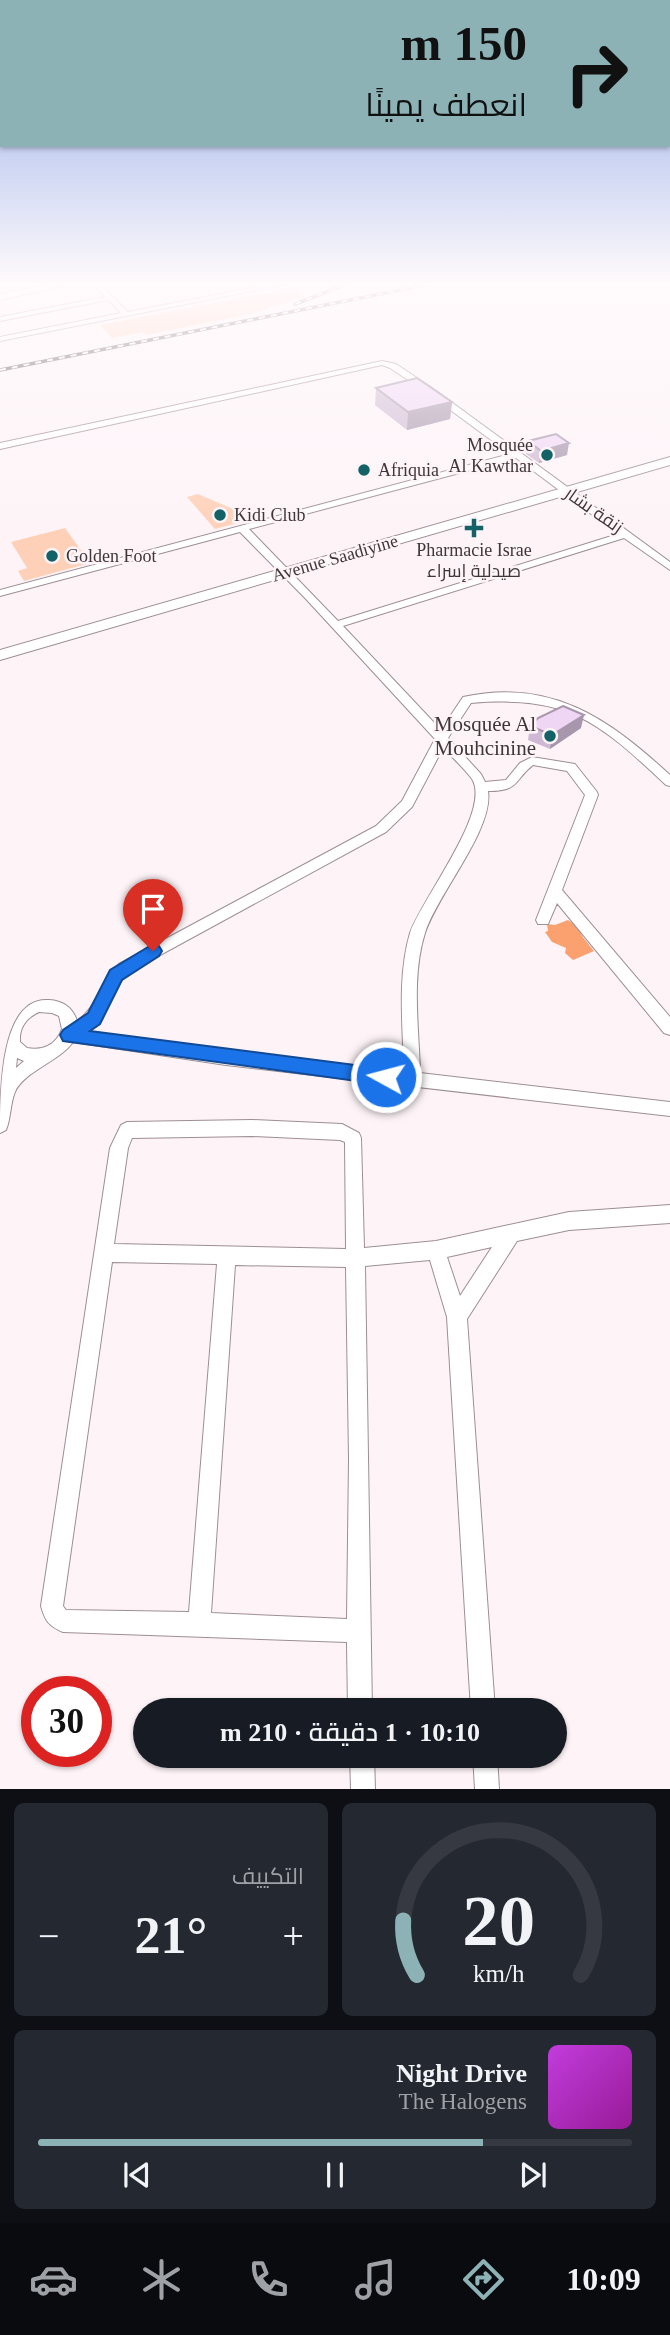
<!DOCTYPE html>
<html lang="ar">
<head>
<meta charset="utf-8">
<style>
  :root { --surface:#171b24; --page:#242831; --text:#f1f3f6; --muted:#9ea1a6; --line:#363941; --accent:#8db2b6 }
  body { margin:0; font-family:"Times New Roman",Cairo,serif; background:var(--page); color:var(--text); direction:rtl; height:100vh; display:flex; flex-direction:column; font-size:26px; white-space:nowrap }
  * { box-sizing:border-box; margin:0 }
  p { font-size:23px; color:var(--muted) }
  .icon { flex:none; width:38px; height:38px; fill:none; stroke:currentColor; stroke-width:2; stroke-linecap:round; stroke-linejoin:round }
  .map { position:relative; height:1789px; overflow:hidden; direction:ltr }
  .sheet { display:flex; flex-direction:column; gap:14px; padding:14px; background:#0d0f14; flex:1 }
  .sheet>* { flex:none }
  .guide { position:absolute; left:0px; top:0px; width:670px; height:147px; box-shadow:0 2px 5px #0004; direction:rtl; background:#8db2b6; color:#111; overflow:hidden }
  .speed { position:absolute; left:21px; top:1676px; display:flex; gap:14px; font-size:35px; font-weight:700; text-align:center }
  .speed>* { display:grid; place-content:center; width:91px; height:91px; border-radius:50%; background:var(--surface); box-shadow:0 2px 5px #0004; line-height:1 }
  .speed .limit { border:10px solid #d22; background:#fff; color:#111 }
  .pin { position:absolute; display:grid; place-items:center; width:60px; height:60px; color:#fff; margin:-72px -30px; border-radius:50% 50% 50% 0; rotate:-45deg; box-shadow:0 0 7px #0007 }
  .pin .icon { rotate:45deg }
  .me { position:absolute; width:77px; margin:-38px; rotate:277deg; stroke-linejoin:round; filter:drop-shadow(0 0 5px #0008) }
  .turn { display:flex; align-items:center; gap:24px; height:147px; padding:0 28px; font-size:32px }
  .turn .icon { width:91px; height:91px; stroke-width:2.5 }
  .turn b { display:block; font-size:49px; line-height:60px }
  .big { font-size:52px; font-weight:600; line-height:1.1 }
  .sheet .tile { flex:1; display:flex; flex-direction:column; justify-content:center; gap:10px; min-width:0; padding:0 24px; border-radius:10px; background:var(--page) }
  .sheet .dial { align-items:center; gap:0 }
  .dial svg { height:182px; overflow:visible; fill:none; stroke:var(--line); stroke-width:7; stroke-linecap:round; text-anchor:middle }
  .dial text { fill:var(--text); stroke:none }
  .song { display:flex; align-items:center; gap:21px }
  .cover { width:84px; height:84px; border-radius:10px; background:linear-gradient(135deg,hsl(290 70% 55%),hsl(300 70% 35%)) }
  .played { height:7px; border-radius:4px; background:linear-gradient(90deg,var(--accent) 75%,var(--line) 75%) }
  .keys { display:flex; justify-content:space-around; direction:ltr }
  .heat { display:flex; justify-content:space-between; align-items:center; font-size:38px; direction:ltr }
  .sheet .tiles { flex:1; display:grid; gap:14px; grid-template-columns:1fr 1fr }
  .tile:last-child { grid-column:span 2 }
  .trip { position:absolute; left:133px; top:1698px; width:434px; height:70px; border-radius:35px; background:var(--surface); box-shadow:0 2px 5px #0004; font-weight:600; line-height:70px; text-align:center; direction:rtl }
  .tab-bar { display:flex; height:112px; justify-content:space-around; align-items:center; background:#090b0e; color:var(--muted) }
  .tab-bar .icon { width:49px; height:49px }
  .tab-bar .on { color:var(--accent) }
  .tab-bar b { font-size:32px; color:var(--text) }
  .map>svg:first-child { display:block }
  .green { fill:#ffd0b8 }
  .forest { fill:#faa16f }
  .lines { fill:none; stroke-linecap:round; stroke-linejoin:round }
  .minor-casing { stroke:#9d8e94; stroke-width:2 }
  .secondary-casing { stroke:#9d8e94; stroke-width:2 }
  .primary-casing { stroke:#9d8e94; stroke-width:2 }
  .minor { fill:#fff; fill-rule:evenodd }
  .secondary { fill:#fff; fill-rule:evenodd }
  .primary { fill:#fff; fill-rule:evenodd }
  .rail-casing { stroke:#524b4e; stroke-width:3.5 }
  .rail { stroke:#fef4f8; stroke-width:2; stroke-dasharray:6; stroke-linecap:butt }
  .wall { fill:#ceb8d3 }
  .shaded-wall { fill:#a896ac }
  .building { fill:#f0d6f5; stroke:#a896ac; stroke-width:2 }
  .route { fill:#1a73e8; stroke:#114b97; stroke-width:2 }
  .poi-dot { fill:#126268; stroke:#fef4f8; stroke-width:2.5 }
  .labels { text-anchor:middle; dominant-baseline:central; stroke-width:5; stroke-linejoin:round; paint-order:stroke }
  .far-poi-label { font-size:18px; fill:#3e373a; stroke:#fef4f8; text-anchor:start }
  .far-street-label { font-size:18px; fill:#3e373a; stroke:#fef4f8 }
  .poi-label { font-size:21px; fill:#3e373a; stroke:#fef4f8; text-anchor:end }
</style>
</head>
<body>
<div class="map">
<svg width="670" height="1789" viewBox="0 0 670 1789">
  <rect width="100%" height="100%" fill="#fef4f8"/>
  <!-- green -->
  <g class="green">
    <path d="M293,288L305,297L250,314L146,335L143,332L112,338L100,325Z"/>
    <path d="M198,494L233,509L245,521L215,529L187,497Z"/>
    <path d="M65,528L90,563L24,581L18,571L27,568L11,542Z"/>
  </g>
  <!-- forest -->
  <path class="forest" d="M568,920L579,927L582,936L594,951L573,960L565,953L566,948L552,942L545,932L548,931L547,924L555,925Z"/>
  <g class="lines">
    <!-- minor casing -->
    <g class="minor-casing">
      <g id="minor">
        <path d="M93,284H100L128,312L272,284H288L0,341V337L121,313L108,300L0,321V317L105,297Z"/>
        <path d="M382,361L396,364L432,388L670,562V570L624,538L343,626L441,730L463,697C551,678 608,718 670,775V786L666,785C598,721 568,695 471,703L448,738L481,774L485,782L506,780L520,763L532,757L575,764L597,792L598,795L562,890L670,1017V1035L664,1033L557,903L548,924H538L536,920L585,795L567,771L533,765C513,781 520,791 488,791C494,829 438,893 425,933C411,977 419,1028 420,1073L670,1102V1116L226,1065L73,1042C60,1061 23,1072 15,1092C10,1104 11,1118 6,1130L0,1133C0,1092 0,996 49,1000C64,1001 73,1008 77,1021C98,1007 100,980 119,964L376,826L402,801L435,739L306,599L240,532L0,596V590L510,454L426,392L390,368L382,365L0,449V443ZM516,458L618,534L338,621L249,529ZM443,748C452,757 464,768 472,779C492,811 422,898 410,933C397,977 403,1027 404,1071L226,1051L87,1031C110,1016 110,989 129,972L386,832L412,807ZM39,1012L52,1013L59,1016L62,1029C56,1045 43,1051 27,1048L20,1042C19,1028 26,1018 39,1012ZM17,1058L24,1061L16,1068Z"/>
        <path d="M252,1120L342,1124L359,1133L361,1138L364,1248L436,1241L569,1212L670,1205V1223L569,1230L517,1241L467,1319L495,1710H471L447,1317L430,1260L365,1266L372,1710H348L347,1642L63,1632C49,1626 45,1621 41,1606L110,1148L121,1125L127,1122ZM252,1136L340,1140L345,1142L346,1249L114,1244L128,1148L132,1138ZM492,1247L460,1296L447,1257ZM112,1262L217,1264L189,1612L66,1610L63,1606ZM235,1265L346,1267L349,1459L347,1619L211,1613Z"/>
        <path d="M350,1755H374L375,1789H351Z"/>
        <path d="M473,1755H497L499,1789H475Z"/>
      </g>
    </g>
    <!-- secondary casing -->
    <g class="secondary-casing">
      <path id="secondary" d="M670,457V465L0,660V650Z"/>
    </g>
    <!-- primary casing -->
    <g class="primary-casing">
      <path id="primary" d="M50,284H73L0,300V294Z"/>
    </g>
    <!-- minor -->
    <use href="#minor" class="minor"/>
    <!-- secondary -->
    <use href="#secondary" class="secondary"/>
    <!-- primary -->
    <use href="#primary" class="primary"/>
    <!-- rail casing -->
    <g class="rail-casing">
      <g id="rail">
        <path d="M295,304L347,284"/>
        <path d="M0,370L430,284"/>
      </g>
    </g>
    <!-- rail -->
    <use href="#rail" class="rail"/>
  </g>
  <!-- wall -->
  <g class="wall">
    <path d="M376,388L452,402L450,419L407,430L375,405Z"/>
    <path d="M528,441L567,455L539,463L526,454Z"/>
    <path d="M530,726L581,728L550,749L528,740Z"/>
  </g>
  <!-- shaded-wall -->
  <g class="shaded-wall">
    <path d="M452,402L450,419L407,430L408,412Z"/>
    <path d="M569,443L567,455L539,463L541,451Z"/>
    <path d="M584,715L581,728L550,749L552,735Z"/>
  </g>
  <!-- building -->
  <g class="building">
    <path d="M417,378L452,402L408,412L376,388Z"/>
    <path d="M556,434L569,443L541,451L528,441Z"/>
    <path d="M563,706L584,715L552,735L530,726L538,718Z"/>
  </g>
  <!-- sky -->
  <linearGradient id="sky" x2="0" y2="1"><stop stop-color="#8aa5e6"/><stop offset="0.53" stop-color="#fffafc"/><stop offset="1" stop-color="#fffafc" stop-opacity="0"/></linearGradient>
  <rect width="670" height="535" fill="url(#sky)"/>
  <!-- route -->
  <path class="route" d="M153,944L159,946L162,951L159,956L122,980L100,1024L90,1031L386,1069L392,1071L395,1077L392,1082L386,1085L63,1041L60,1035L63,1030L88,1013L110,970Z"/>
  <!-- markers -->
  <g class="poi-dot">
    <circle cx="547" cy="455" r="7"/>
    <circle cx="364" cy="470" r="7"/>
    <circle cx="220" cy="515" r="7"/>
    <path d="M470.5 517.5h7v7h7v7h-7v7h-7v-7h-7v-7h7z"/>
    <circle cx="52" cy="556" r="7"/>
    <circle cx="550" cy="736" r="7"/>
  </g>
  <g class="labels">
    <!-- far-poi labels -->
    <g class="far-poi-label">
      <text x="533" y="445" text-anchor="end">Mosquée<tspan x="533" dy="21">Al Kawthar</tspan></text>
      <text x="378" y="470">Afriquia</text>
      <text x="234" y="515">Kidi Club</text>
      <text x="474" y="550" text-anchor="middle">Pharmacie Israe<tspan x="474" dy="21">صيدلية إسراء</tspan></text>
      <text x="66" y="556">Golden Foot</text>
    </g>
    <!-- far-street labels -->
    <g class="far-street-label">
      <text transform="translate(594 510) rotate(35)">زنقة بشار</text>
      <text transform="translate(335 558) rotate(-16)">Avenue Saadiyine</text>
    </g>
    <!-- poi labels -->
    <g class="poi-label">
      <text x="536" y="724">Mosquée Al<tspan x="536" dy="24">Mouhcinine</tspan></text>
    </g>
  </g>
</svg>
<div class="speed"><div class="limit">30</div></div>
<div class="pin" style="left:153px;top:951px;background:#d93025"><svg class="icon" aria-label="arrive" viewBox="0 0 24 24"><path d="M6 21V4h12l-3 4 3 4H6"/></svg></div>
<svg class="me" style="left:386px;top:1077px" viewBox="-20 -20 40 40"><circle r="17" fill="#1a73e8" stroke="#fff" stroke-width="3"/><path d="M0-11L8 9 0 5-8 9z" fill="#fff"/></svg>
<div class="trip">10:10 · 1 دقيقة · 210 m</div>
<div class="guide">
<div class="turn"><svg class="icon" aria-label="right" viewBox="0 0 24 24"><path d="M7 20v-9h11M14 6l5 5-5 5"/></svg><div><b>150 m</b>انعطف يمينًا</div></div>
</div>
</div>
<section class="sheet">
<div class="tiles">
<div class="tile dial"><svg viewBox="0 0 100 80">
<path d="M14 69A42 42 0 1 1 86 69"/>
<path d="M14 69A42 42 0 0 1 8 45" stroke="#8db2b6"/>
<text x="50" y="56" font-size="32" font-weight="700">20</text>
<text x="50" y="72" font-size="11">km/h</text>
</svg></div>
<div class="tile"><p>التكييف</p>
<div class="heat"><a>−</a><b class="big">21°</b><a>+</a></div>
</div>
<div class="tile">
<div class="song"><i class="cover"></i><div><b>Night Drive</b><p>The Halogens</p></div></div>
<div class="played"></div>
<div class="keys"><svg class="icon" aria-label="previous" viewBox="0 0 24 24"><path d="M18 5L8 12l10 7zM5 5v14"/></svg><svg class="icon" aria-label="pause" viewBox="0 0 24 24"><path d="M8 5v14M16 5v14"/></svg><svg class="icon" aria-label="next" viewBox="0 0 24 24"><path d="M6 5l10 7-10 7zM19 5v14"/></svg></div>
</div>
</div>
</section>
<nav class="tab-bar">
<b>10:09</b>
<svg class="icon on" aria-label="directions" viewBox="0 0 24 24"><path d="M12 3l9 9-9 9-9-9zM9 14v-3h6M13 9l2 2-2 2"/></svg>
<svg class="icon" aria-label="music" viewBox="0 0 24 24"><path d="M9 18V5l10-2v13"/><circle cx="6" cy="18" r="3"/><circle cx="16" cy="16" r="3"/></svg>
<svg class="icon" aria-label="phone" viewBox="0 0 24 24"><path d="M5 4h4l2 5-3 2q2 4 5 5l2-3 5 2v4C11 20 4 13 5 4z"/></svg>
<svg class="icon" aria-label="climate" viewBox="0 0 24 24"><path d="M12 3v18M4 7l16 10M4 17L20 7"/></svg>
<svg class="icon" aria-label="car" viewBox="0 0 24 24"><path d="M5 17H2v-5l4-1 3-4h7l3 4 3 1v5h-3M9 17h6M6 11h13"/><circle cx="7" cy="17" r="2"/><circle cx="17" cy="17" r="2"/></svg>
</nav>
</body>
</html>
